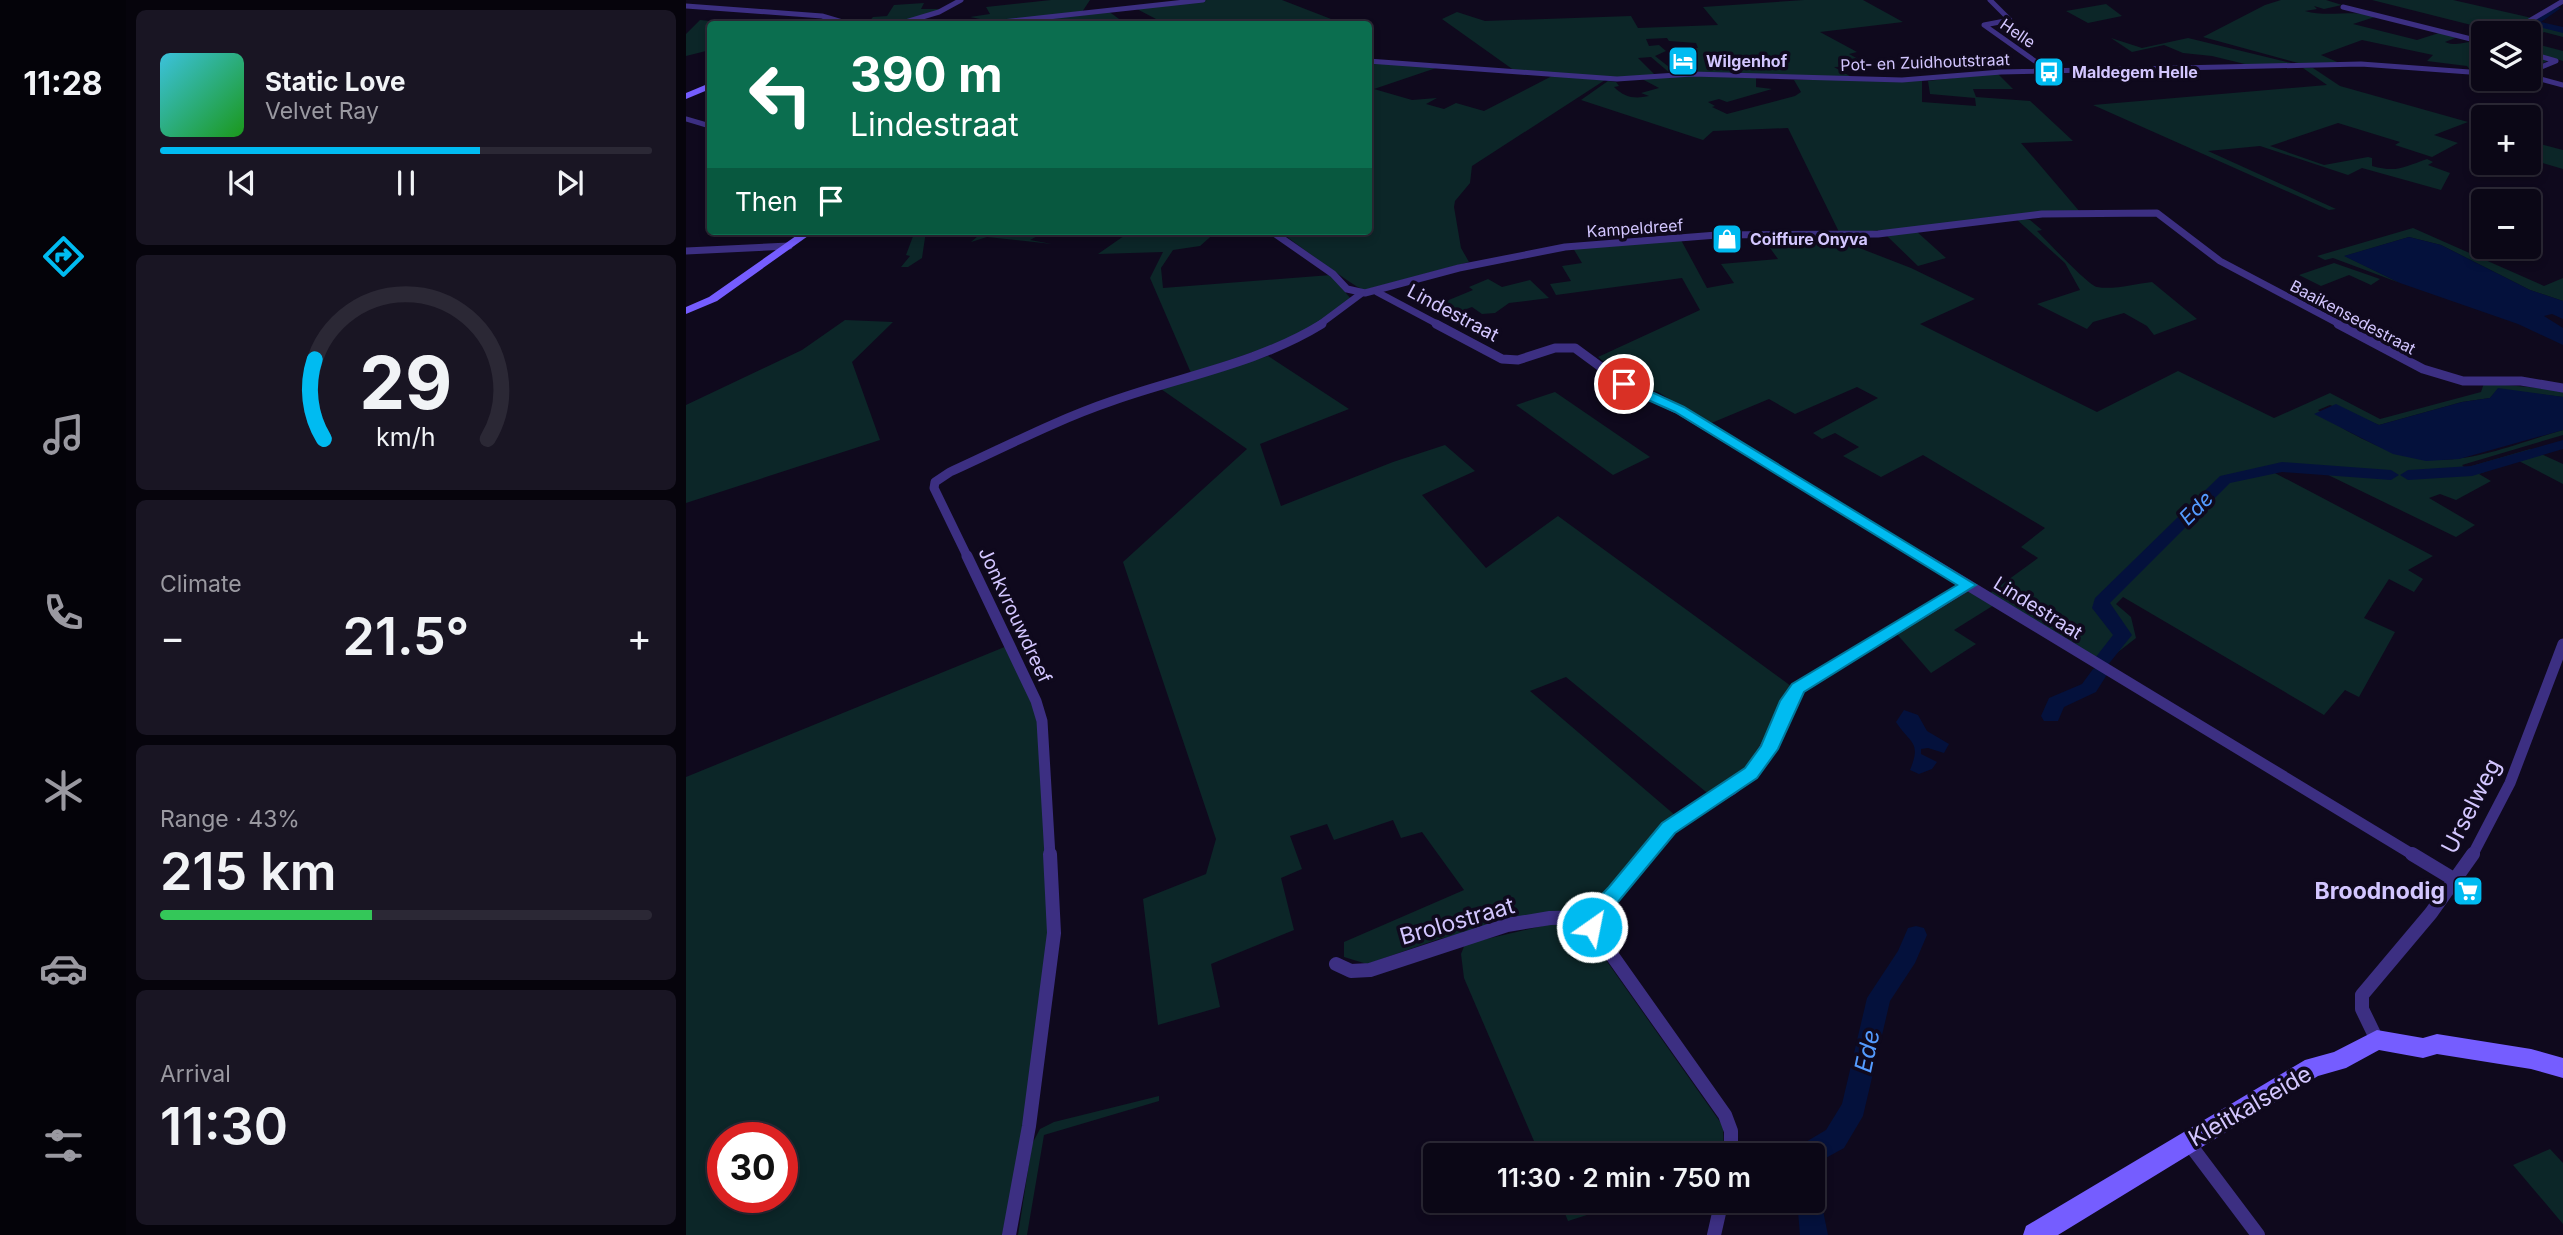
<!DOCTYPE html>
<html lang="en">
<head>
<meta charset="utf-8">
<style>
  :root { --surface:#0b0716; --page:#191523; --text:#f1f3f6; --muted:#9a99a1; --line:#2b2835; --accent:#00bbf1 }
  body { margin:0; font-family:Inter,sans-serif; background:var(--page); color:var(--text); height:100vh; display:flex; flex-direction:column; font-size:26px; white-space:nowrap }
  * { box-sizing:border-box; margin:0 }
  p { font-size:23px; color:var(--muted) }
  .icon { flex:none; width:38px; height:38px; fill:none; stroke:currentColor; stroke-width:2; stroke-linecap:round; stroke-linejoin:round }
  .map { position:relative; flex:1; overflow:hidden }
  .side { display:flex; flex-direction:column; gap:10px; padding:10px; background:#06040c; width:560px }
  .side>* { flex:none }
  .top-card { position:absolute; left:21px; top:21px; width:665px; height:214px; border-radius:7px; box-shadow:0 4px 10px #0003,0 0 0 2px var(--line); background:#0b6e4f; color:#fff; overflow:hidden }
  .controls { position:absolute; left:1785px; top:21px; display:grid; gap:14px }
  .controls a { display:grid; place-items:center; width:70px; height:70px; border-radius:7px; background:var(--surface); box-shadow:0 4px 10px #0003,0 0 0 2px var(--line); font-size:35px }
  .speed { position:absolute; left:21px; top:1122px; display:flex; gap:14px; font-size:35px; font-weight:700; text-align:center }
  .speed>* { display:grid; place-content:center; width:91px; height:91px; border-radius:50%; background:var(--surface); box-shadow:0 4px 10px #0003,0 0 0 2px var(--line); line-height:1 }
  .speed .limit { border:10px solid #d22; background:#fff; color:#111 }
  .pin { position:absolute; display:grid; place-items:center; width:60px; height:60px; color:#fff; margin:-30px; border:4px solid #fff; border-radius:50%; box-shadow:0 2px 7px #0007 }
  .me { position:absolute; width:77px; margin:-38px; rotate:33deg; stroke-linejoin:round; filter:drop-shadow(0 0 5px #0008) }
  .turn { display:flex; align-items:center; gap:24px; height:147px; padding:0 28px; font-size:32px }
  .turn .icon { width:91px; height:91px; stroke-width:2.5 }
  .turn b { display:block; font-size:49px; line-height:60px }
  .then { display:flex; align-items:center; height:66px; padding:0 28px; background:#0003; gap:14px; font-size:26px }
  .big { font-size:52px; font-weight:600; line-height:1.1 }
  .side .widget { flex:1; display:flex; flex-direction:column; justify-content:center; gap:10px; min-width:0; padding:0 24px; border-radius:10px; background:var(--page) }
  .side .dial { align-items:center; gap:0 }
  .dial svg { height:182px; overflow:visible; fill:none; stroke:var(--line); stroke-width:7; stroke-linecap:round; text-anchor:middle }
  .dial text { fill:var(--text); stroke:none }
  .song { display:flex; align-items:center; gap:21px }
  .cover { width:84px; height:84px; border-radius:10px; background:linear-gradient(135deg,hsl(190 70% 55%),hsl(120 70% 35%)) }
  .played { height:7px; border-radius:4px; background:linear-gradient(90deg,var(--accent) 65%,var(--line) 65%) }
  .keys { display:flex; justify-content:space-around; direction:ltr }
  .heat { display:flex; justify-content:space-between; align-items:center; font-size:38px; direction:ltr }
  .charge { height:10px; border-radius:5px; background:linear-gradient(90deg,#34c759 43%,var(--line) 0) }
  .trip { position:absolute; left:737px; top:1143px; width:402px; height:70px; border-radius:7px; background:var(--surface); box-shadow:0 4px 10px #0003,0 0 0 2px var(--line); font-weight:600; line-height:70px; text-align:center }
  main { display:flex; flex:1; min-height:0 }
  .menu { display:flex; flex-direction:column; width:126px; justify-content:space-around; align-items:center; background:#040309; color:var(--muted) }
  .menu .icon { width:49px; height:49px }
  .menu .active { color:var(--accent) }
  .menu b { font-size:32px; color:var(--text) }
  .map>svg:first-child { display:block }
  .green { fill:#0c2628; fill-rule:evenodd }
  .water { fill:#04113c }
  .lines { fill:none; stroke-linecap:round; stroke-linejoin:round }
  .river { fill:#04113c; fill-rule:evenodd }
  .street-far4 { stroke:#3c2f82; stroke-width:5 }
  .street-far3 { stroke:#3c2f82; stroke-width:7 }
  .street-far2 { stroke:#3c2f82; stroke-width:9 }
  .street-far1 { stroke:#3c2f82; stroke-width:11 }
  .street { stroke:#3c2f82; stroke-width:14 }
  .secondary { fill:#755dff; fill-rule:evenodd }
  .route { fill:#00bbf1; stroke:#007a9d; stroke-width:2 }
  .labels { text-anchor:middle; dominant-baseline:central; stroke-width:7; stroke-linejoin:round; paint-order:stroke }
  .far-street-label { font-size:16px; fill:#d3c6ff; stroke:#0f091d }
  .far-poi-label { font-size:16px; font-weight:bold; fill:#d3c6ff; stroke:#0f091d; text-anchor:start }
  .street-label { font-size:19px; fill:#d3c6ff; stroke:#0f091d }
  .water-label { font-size:21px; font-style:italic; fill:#549bff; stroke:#0f091d }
  .near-street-label { font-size:23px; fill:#d3c6ff; stroke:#0f091d }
  .near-poi-label { font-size:23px; font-weight:bold; fill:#d3c6ff; stroke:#0f091d; text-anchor:end }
  .near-water-label { font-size:24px; font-style:italic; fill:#549bff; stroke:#0f091d }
</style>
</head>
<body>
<main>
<nav class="menu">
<b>11:28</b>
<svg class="icon active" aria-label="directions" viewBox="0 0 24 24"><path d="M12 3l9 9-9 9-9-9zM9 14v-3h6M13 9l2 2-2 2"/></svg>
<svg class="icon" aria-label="music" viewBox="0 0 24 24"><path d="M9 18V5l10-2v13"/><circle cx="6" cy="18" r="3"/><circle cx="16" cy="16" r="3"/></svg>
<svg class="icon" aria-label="phone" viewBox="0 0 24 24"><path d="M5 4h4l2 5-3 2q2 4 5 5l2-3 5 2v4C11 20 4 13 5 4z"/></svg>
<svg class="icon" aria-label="climate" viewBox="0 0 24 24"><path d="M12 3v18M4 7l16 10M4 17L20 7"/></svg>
<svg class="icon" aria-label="car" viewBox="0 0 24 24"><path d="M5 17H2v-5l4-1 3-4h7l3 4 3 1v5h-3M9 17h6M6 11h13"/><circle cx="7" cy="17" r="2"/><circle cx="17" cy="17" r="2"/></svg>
<svg class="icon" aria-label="filters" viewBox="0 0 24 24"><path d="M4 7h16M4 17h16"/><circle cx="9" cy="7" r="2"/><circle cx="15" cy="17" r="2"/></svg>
</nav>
<section class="side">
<div class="widget">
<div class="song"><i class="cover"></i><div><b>Static Love</b><p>Velvet Ray</p></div></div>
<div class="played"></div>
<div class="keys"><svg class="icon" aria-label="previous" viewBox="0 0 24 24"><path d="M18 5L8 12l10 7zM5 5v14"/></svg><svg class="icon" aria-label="pause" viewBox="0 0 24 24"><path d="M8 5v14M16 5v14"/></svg><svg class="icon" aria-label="next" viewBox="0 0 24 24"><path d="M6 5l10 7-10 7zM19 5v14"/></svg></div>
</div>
<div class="widget dial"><svg viewBox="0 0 100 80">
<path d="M14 69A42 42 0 1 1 86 69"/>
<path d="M14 69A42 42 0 0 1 10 34" stroke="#00bbf1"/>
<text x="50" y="56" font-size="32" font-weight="700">29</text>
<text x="50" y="72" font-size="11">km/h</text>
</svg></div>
<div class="widget"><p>Climate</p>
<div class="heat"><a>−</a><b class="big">21.5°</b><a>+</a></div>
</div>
<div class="widget"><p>Range · 43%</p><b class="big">215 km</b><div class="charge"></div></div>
<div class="widget"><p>Arrival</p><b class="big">11:30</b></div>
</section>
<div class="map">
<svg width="1877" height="1235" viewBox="0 0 1877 1235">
  <rect width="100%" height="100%" fill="#0f091d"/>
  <!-- green -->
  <g class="green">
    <path d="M365,0H404L396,12L296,24L294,19L284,17L304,14L300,7Z"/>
    <path d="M521,0H596L658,24H446L470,19L449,8Z"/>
    <path d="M1118,0H1177L1217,22L1134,32L1171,52L1163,54L1185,66L1148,67L1169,79L1002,72L997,67L1008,65L1000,57L987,58L985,55L997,54L995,49L1012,48L1010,43L983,41L981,38L960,39L963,46L973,45L980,51L969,56L983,67L999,72L985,74L965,57L952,58L969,75L936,78L829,71L756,19L771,12L799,21L945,16L952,28L1032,25L1017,7Z"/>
    <path d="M1595,0H1640L1656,5L1638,9L1628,6L1631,9L1619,11C1643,18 1667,9 1692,16L1667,24L1731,40L1756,32L1774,36L1759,42C1773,48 1783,39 1797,42V72H1786L1781,66L1741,61L1747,55L1676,40L1635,55L1656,64L1623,66L1517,37L1579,5Z"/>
    <path d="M1686,0H1767L1846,18L1817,33Z"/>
    <path d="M238,3L235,9H257L211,24H181L187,17L201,16L208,5Z"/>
    <path d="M1420,4L1436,16L1402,23L1380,11Z"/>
    <path d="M422,11L440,24H370L366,17Z"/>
    <path d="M14,20L53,24H24V50L0,56V34Z"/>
    <path d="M1845,22L1877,29V37L1858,32L1846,43L1877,51V61L1867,58L1843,70V33H1825Z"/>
    <path d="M1425,38L1456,48L1502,38L1618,66H1567L1526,56L1497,53L1478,45L1446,52Z"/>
    <path d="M683,62L753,67L688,89L726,100L751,98L740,104L758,109L770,103L798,111L866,76L919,80L786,166L784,183L769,201L768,207L775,248L783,262L678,290C671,289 605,240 593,231H682Z"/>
    <path d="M1617,68H1627L1654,86L1782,122L1748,135L1772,143L1746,157L1709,145L1714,142L1652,123L1584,146L1638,165L1682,157L1686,158V166C1711,173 1718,167 1741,159L1747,162L1742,165L1764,173L1755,190L1676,168L1662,175L1574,146L1522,151L1650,209L1643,210L1407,105L1641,85Z"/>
    <path d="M1311,73L1327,89H1287L1290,97L1344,101L1387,141L1335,143L1394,212L1154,234L1102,128L1027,131L1017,140L895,100L922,81L930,82L933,86L928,87C939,98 949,99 963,96L955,93L973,88L956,79L1005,75L1070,78V87L1086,89L1041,102L1033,99L1022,102L1029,106L1026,107L1041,114L1109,96L1115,92L1108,80H1236V102L1290,106L1289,98L1244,94L1242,81Z"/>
    <path d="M1843,141L1877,150V169L1843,159Z"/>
    <path d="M1329,218L1344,220L1356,230L1351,231C1361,241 1403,286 1411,287C1427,290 1449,284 1466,282L1511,319L1468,335L1461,326L1438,313L1407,322L1401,329L1351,304L1394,290L1379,263Z"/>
    <path d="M1727,228L1858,286L1877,278V301L1844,290L1755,245L1723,237L1659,256L1714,283L1647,258L1639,260L1631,256Z"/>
    <path d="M229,231H240L236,258L222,267H215L224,256L220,255Z"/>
    <path d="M305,231H361L344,240L366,244L301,237L285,242L292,236L270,235H298Z"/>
    <path d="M445,231H531L514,246L487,250L475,268L477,288L645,275L665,299L615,336L505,373L464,278L477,252L412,254Z"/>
    <path d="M1230,231L1260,258L1232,266L1200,235Z"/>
    <path d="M1076,237H1145L1225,268L1289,299L1234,324L1411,412L1492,371L1588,418L1644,393L1694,419L1795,392L1798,383L1877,390V397L1812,389L1804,398L1776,402L1693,425L1644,405L1632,410C1648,424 1662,432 1681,441C1756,478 1802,452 1877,430V435L1776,465L1779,468L1844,449L1877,464V484L1831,460L1793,474L1805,481L1770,500L1754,494L1743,498L1789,525L1770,537L1636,472L1585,471L1747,556L1722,570L1737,579L1728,592L1703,579L1678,618L1709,632L1673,697L1659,690L1638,715L1437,597L1430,604L1445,617L1450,638L1418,663L1304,593L1352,558L1335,547L1359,528L1237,455L1195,477L1157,456L1173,447L1149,433L1136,439L1127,433L1192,398L1171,387L1109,414L1083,399L1023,424L972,392L942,382L912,357L1014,310L996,278L870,295L864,284L885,281L876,266L896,263L887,248L995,240L1021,288L1048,283L1035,264L1092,259Z"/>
    <path d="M1648,263L1694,279L1685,285L1663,275L1635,286L1613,275Z"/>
    <path d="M802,279L816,287L844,280L863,298L823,303L809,313L796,314L786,307L772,312L758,302L787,290L783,287Z"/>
    <path d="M159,320L207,322L166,362L194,440L0,503V405L116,350Z"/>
    <path d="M582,356L663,409L574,444L595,506L707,462L759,445L789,471L736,495L800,568L872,516L1105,686L1089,726L1060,773L1025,796L880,677L844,691L990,816L971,830L922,893L911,901L896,908L753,939L681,964L658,957V942L778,890L736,832L715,838L707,820L648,840L641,824L604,836L616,869L595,878L608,930L525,964L534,1007L472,1025L457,899L520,874L530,839L437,562L561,449L475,389Z"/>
    <path d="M869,392L964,457L927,475L830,405Z"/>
    <path d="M1278,592H1284L1308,605L1268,630L1290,644L1245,673L1210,633Z"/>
    <path d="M321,646L353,721L364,910L340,1127L316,1235H0V777ZM37,1138H96V1197H37Z"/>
    <path d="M865,924H891L903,936L1037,1126L1038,1155H854L778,978L775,954L779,944Z"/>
    <path d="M1221,944L1223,947L1194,1002L1175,1104L1151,1147L1127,1158V1155H1115L1120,1146L1144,1136L1165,1099L1185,998Z"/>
    <path d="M473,1096V1101L358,1135L341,1235H332L346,1144L354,1129L368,1122Z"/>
    <path d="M1864,1149L1877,1163V1224L1827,1165Z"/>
    <path d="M874,1201H945L882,1221Z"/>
  </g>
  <!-- water -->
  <g class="water">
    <path d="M1723,237L1755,245L1844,290L1877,301V319L1866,314L1858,316L1877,328V345L1832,324L1714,283L1658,256Z"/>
    <path d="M1812,388L1877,397V430L1773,459L1740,461L1707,454L1628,414L1650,404L1693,425L1776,402L1804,398Z"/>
    <path d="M1218,710L1232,715L1241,731L1263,744L1258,753L1242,748L1235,749V754L1251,762L1246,769L1233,774L1224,770C1236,741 1224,744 1210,722Z"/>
  </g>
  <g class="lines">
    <!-- river -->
    <g class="river">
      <path d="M1868,6L1875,8L1855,22L1877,27V33L1845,25V21Z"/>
      <path d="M1877,440V449L1786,476L1722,480L1714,475L1722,470L1785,466Z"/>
      <path d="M1596,462L1705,470L1713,475L1705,480L1596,472L1544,483L1424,603L1446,635L1421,666L1416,668L1422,673L1410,692L1378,707L1372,721H1358L1355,716L1363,698L1396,684L1407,669L1412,667L1406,662L1427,635L1406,608L1409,598L1534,476Z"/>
      <path d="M1230,926L1238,928L1241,935L1229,963L1204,1001L1177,1116L1158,1148L1127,1165V1155H1109L1113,1146L1140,1130L1156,1104L1181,998L1212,951L1222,928Z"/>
      <path d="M1127,1188L1133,1191L1142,1235H1114L1111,1200H1127Z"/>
    </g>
    <!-- street-far4 -->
    <g class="street-far4">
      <path d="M1304,0L1324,20L1298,25L1363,71"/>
      <path d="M0,6L136,16L163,24"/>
      <path d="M1657,7L1797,42"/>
      <path d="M213,24L253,12L275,0"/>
      <path d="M298,24L517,0"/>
      <path d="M1823,33L1877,1"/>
      <path d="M1843,53L1870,61L1843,72"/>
      <path d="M682,61L931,79L1006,74L1216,80L1315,72L1675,64L1797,73"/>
      <path d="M1843,76L1877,85"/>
      <path d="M0,119L24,126"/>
    </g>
    <!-- street-far3 -->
    <g class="street-far3">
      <path d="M585,231L647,274L661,289L679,293L773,268L879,247L1031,235L1192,234L1356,214L1471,213L1534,261L1655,325"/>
      <path d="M0,251L103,246"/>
      <path d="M691,292L753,325"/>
      <path d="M633,325L676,293"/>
    </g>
    <!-- street-far2 -->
    <g class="street-far2">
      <path d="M750,324L816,359L832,360L869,348H889L938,384L993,410L1237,558"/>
      <path d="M1652,324L1737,369L1777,381H1835L1877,388"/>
      <path d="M282,558L248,488L249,482L264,472C317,448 370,420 426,401C496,376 571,364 636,324"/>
    </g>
    <!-- street-far1 -->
    <g class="street-far1">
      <path d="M281,556L350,701L356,721L364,856"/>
      <path d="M1234,556L1729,856"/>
      <path d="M957,856L994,820L1047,789L1065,773L1112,688L1282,585"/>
      <path d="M1786,856L1824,783L1877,644"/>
    </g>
    <!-- street -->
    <g class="street">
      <path d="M959,854L907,917L906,927L1039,1115L1045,1131V1155"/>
      <path d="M1726,854L1769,880"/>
      <path d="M650,964L665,971L684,970L821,925L864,918L907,917"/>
      <path d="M1691,1040L1676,1009V995L1745,913L1787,854"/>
      <path d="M1502,1142L1572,1235"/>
      <path d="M323,1235L343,1126L368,933L364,854"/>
      <path d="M1028,1235L1036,1200"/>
    </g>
    <!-- secondary -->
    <g class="secondary">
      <path d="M24,83V89L0,99V93Z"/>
      <path d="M117,231H129L31,301L0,314V307L23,297Z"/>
      <path d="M1691,1030L1737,1038L1751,1034L1845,1049L1877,1058V1078L1845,1069L1751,1054L1737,1058L1693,1050L1660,1068L1632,1076L1372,1235H1337L1340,1226L1619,1060L1648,1052Z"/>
    </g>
  </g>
  <!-- route -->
  <path class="route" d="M933,381H942L998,407L1290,585L1118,692L1092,749L1071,778L989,833L917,920L913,933H899L896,927L900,911L923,887L976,823L1059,768L1075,746L1094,701L1106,684L1271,585L989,412L933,387Z"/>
  <!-- icons -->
  <defs>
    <g id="hotel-square" transform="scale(1.575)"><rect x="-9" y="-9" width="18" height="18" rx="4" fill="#00bbf1" stroke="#0f091d"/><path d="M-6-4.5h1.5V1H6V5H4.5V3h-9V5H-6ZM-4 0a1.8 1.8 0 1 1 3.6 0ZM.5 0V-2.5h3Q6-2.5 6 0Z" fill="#fff"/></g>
    <g id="bus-square" transform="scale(1.575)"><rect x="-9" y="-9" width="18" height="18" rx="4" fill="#00bbf1" stroke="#0f091d"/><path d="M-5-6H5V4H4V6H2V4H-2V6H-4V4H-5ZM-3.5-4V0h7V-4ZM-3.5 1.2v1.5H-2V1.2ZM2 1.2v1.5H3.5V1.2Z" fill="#fff"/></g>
    <g id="shop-square" transform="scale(1.575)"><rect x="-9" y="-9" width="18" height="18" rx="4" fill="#00bbf1" stroke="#0f091d"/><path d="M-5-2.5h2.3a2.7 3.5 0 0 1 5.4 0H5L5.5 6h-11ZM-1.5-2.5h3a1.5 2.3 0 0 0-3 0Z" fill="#fff"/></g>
    <g id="supermarket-square" transform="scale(1.575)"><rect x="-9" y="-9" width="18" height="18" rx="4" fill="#00bbf1" stroke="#0f091d"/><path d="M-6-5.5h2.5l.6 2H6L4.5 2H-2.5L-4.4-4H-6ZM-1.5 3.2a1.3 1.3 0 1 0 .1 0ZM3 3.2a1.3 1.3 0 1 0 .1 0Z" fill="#fff"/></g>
  </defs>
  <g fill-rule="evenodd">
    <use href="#hotel-square" x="997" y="61"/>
    <use href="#bus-square" x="1363" y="72"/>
    <use href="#shop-square" x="1041" y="239"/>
    <use href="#supermarket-square" x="1782" y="891"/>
  </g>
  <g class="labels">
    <!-- far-street labels -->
    <g class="far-street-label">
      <text transform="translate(1332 33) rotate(34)">Helle</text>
      <text transform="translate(1239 62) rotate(-2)">Pot- en Zuidhoutstraat</text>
      <text transform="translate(949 228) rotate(-4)">Kampeldreef</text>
      <text transform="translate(1667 317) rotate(28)">Baaikensedestraat</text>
    </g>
    <!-- far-poi labels -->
    <g class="far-poi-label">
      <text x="1020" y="61">Wilgenhof</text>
      <text x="1386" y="72">Maldegem Helle</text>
      <text x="1064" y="239">Coiffure Onyva</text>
    </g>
    <!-- street labels -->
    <g class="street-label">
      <text transform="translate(767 313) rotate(28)">Lindestraat</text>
      <text transform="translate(1352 608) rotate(32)">Lindestraat</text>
      <text transform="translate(329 615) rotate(65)">Jonkvrouwdreef</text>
    </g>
    <!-- water labels -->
    <g class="water-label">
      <text transform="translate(1510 508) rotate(-45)">Ede</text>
    </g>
    <!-- near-street labels -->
    <g class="near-street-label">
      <text transform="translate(1785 806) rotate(-63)">Urselweg</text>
      <text transform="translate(771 921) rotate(-16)">Brolostraat</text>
      <text transform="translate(1564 1106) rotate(-30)">Kleitkalseide</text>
    </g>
    <!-- near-poi labels -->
    <g class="near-poi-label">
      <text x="1759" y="891">Broodnodig</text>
    </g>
    <!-- near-water labels -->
    <g class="near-water-label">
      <text transform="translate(1181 1051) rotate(-78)">Ede</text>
    </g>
  </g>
</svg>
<div class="controls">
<a><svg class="icon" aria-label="layers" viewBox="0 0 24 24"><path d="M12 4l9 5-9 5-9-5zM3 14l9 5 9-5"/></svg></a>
<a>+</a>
<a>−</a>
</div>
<div class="speed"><div class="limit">30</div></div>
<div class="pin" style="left:938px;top:384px;background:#d93025"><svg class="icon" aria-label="arrive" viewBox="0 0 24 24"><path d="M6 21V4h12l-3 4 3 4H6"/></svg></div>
<svg class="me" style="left:906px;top:927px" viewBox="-20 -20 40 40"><circle r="17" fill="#00bbf1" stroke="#fff" stroke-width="3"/><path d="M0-11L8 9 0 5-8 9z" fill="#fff"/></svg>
<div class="trip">11:30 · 2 min · 750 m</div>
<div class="top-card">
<div class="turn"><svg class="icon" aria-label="left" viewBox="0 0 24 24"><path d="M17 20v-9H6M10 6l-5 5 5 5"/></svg><div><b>390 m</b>Lindestraat</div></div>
<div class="then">Then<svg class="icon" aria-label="arrive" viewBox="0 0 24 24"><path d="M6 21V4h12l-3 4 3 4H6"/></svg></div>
</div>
</div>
</main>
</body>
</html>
